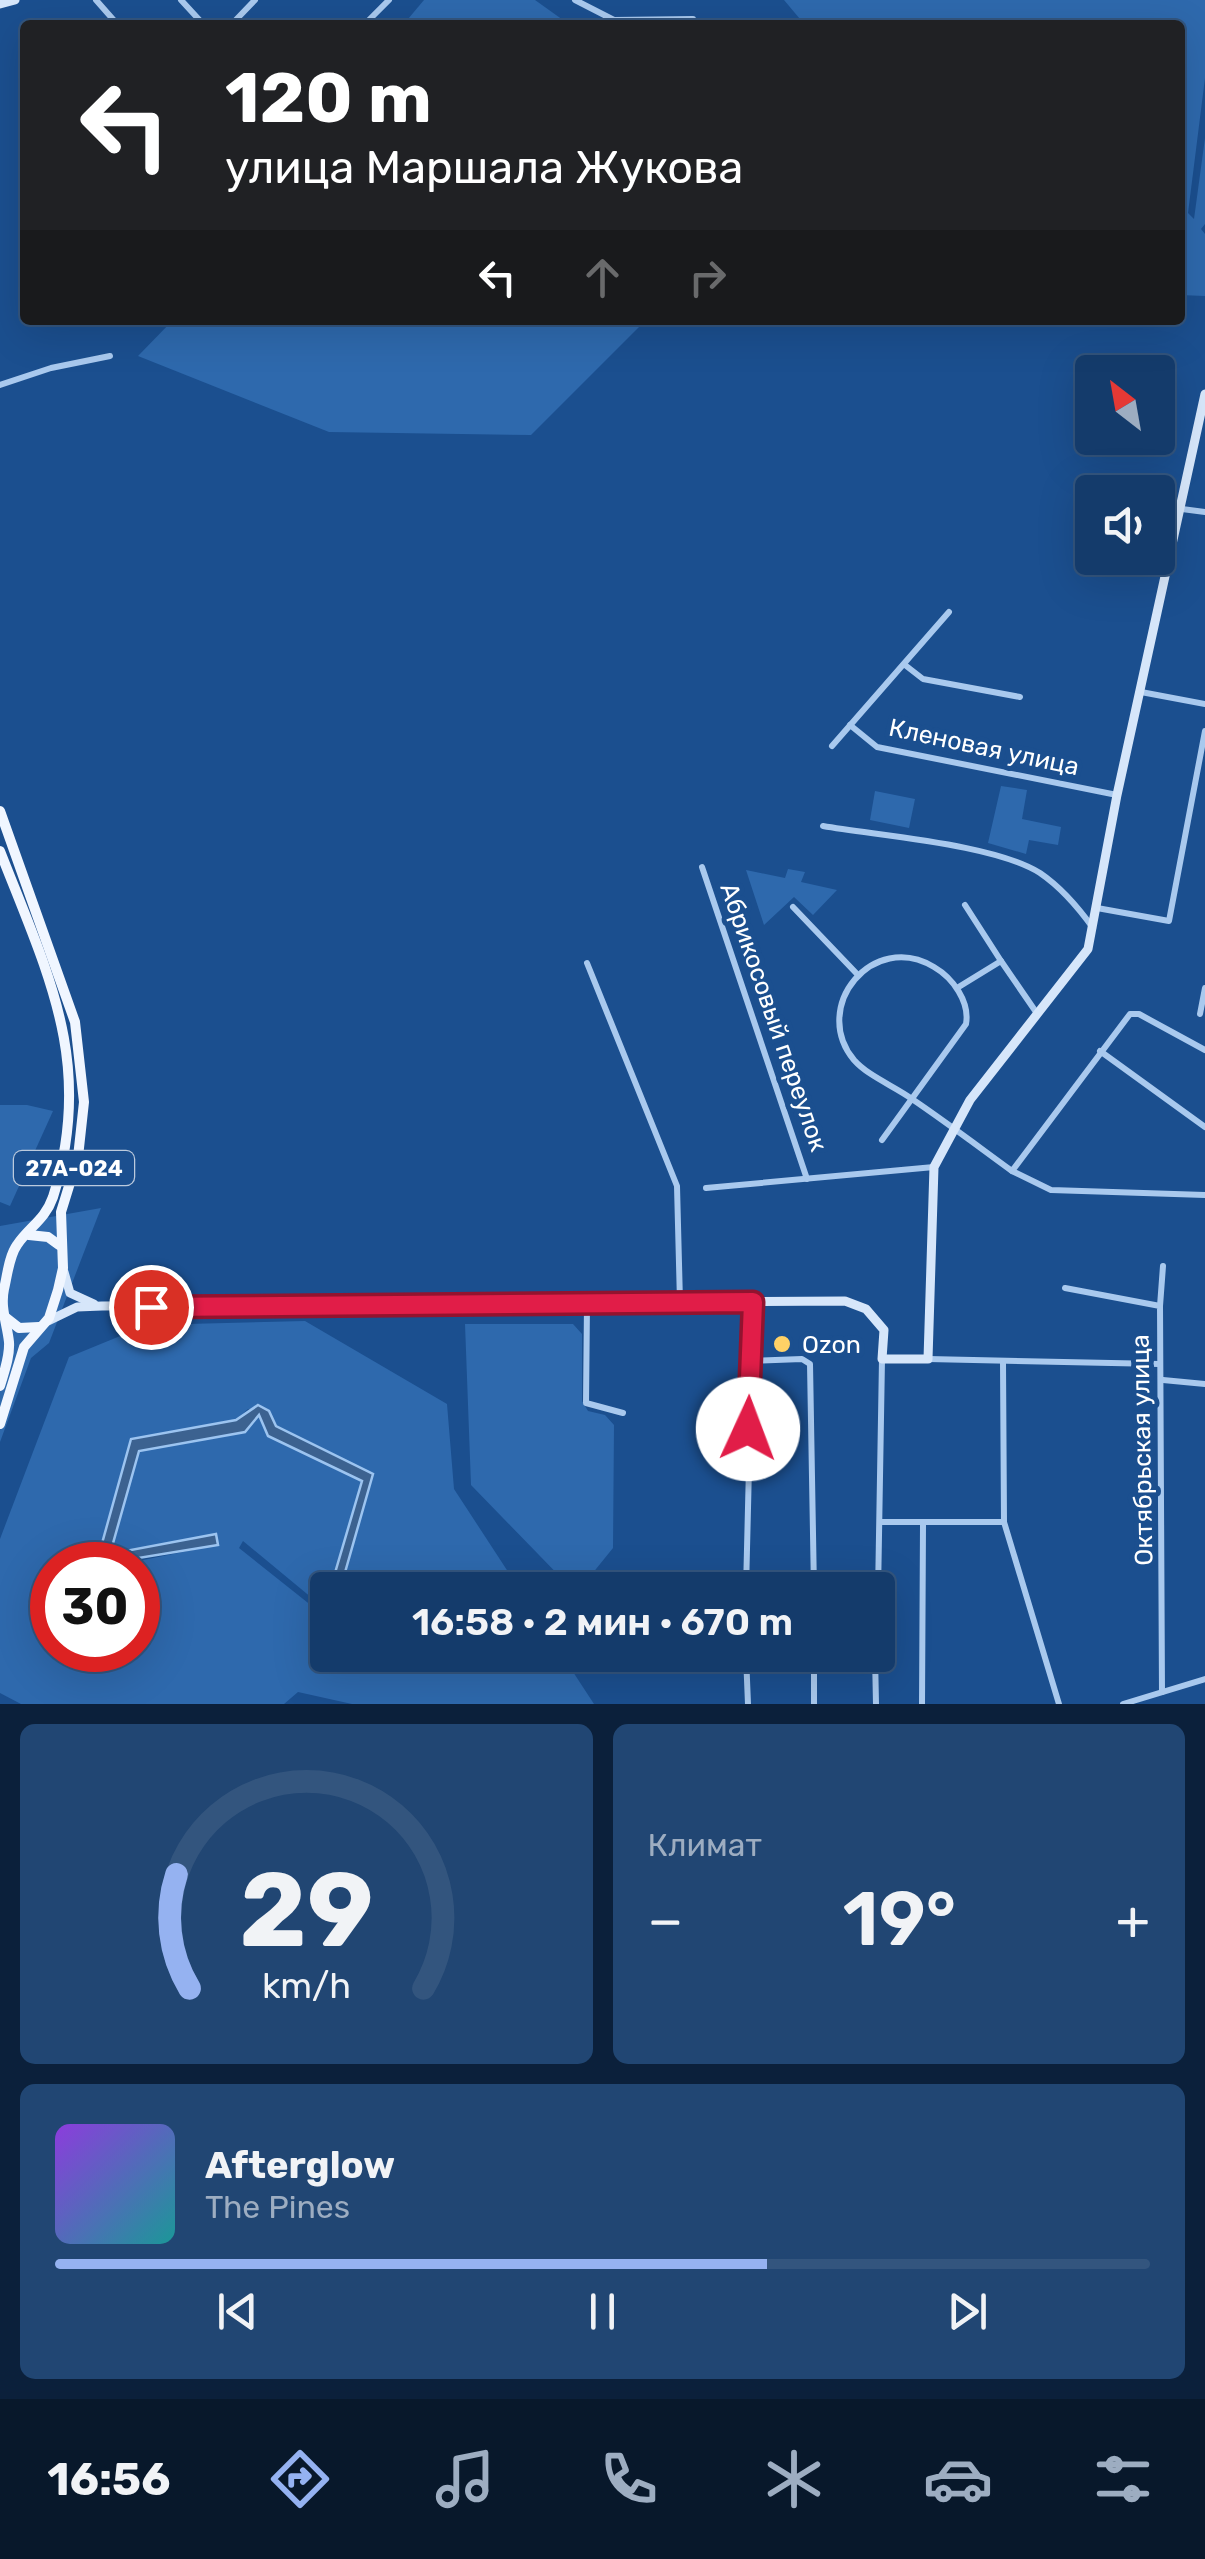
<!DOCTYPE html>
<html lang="ru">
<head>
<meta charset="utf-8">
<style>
  :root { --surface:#143b6b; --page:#214673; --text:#f1f3f6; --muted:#9dadc1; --line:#33557e; --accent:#95b2f1 }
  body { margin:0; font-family:Rubik,sans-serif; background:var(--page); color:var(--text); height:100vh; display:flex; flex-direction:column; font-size:38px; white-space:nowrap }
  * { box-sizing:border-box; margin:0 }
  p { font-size:32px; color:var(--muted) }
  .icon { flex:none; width:55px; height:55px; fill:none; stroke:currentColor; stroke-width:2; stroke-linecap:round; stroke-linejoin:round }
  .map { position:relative; height:1704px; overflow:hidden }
  .side { display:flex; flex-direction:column; gap:20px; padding:20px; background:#0b203b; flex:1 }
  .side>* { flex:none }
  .guide { position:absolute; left:20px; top:20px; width:1165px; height:305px; border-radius:10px; box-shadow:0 10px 40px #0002,0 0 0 2px var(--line); background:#202124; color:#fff; overflow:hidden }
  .needle { width:65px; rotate:329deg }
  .controls { position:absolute; left:1075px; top:355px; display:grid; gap:20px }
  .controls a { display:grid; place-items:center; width:100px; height:100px; border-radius:10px; background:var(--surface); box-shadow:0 10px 40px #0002,0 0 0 2px var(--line); font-size:50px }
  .speed { position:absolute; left:30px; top:1542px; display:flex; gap:20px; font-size:50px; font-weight:700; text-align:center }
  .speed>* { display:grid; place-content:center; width:130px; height:130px; border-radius:50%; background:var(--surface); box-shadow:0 10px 40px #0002,0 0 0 2px var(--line); line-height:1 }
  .speed .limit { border:15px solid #d22; background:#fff; color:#111 }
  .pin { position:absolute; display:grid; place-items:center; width:85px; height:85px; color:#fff; margin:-42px; border:5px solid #fff; border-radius:50%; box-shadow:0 2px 10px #0007 }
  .me { position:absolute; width:110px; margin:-55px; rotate:2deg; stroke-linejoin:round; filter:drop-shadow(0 0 8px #0008) }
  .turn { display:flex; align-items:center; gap:35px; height:210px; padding:0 40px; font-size:45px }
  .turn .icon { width:130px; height:130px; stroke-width:2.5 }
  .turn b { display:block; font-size:70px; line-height:85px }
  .lanes { display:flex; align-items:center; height:95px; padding:0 40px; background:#0003; justify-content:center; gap:50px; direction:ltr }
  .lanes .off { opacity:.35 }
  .big { font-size:75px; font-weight:600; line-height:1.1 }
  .side .widget { flex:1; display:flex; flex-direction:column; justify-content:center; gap:15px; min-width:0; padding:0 35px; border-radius:15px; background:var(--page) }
  .side .dial { align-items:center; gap:0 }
  .dial svg { height:260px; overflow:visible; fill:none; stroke:var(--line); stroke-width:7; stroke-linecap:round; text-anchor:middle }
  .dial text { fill:var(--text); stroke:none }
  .song { display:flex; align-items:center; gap:30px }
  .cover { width:120px; height:120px; border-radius:15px; background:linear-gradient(135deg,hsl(270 70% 55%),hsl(180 70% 35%)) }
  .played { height:10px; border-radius:5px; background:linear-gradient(90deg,var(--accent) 65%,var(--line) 65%) }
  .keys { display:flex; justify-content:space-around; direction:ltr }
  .heat { display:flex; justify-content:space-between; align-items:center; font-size:55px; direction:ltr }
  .side .tiles { flex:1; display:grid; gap:20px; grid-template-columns:1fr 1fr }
  .widget:last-child { grid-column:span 2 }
  .trip { position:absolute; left:310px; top:1572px; width:585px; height:100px; border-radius:10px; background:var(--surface); box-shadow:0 10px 40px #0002,0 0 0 2px var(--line); font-weight:600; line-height:100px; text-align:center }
  .menu { display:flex; height:160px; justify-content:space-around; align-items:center; background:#08182b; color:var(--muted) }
  .menu .icon { width:70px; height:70px }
  .menu .selected { color:var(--accent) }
  .menu b { font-size:45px; color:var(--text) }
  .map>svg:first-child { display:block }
  .green { fill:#2e69ad }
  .water { fill:#3c6290; stroke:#9cc4f0; stroke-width:2.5 }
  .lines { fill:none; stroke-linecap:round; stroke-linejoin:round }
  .street { stroke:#a9c9ee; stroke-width:6 }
  .secondary { stroke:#d6e6fa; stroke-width:9 }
  .primary { stroke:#f0f6ff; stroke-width:10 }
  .route-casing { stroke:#92132f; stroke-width:25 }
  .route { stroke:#e11d48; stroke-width:18 }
  .poi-dot { fill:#ffd166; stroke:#1b4f8f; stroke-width:4 }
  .labels { text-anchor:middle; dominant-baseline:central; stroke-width:10; stroke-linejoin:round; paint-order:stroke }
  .shield { fill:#1b4f8f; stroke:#bbcadd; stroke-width:2.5 }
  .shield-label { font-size:22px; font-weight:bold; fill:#fff }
  .street-label { font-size:25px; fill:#fff; stroke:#1b4f8f }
  .poi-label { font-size:25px; fill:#fff; stroke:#1b4f8f; text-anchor:start }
</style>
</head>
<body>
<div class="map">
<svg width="1205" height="1704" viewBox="0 0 1205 1704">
  <rect width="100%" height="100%" fill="#1b4f8f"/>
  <!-- green -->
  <g class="green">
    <path d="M424,0H535L570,25H403Z"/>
    <path d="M784,0H1205V78L1188,213L1194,219L1205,138V224L1201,229L1205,234V296L1180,295V25H805Z"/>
    <path d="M173,320H646L531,435L329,432L138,356Z"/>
    <path d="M1001,786L1027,790L1022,819L1061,827L1058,845L1029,840L1026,854L988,843Z"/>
    <path d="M875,791L915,799L909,828L870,820Z"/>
    <path d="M788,869L805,872L801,882L837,890L813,915L794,897L764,925L746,870L785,878Z"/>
    <path d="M27,1105L53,1111L10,1206L0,1202V1105Z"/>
    <path d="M101,1208L49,1343L31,1358L0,1442V1226Z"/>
    <path d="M305,1321L447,1404L454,1489L520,1590H340L373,1474L276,1425L269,1411L248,1409L236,1420L131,1439L96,1565H52V1650H138V1565H118L218,1545L215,1534L110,1555L139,1451L245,1432L259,1414L268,1436L362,1481L324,1608L243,1541L239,1548L327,1618L328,1655H562L594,1704H352L298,1692L284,1704H21L0,1693V1539L69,1357L147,1325Z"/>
    <path d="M465,1324H573L582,1334V1401L588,1411L605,1415L614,1425L613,1548L579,1590H573L471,1485Z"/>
  </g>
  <!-- water -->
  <path class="water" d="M258,1405L269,1411L276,1426L373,1474L340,1590H330L362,1481L268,1436L259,1415L245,1432L139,1451L110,1554L216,1534L218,1545L96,1565L131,1439L236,1420Z"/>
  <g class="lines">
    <!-- street -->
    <g class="street">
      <path d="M96,0L118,25"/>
      <path d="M181,0L204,25"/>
      <path d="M575,0L614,20L693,19"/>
      <path d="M231,25L255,0"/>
      <path d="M364,25L389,0"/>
      <path d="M0,385L51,368L110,356"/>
      <path d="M1182,509L1205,512"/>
      <path d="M905,665L923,679L1020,697"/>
      <path d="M1141,692L1205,704"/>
      <path d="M850,725L877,747L1117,795"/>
      <path d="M832,746L949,612"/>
      <path d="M823,826C880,836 994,844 1040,873C1062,888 1078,907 1093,928"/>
      <path d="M702,867L807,1179"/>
      <path d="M965,905L1001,961"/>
      <path d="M793,907L858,975"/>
      <path d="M1097,908L1169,921L1205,731"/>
      <path d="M587,963L677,1186L680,1302"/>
      <path d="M957,988L1001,961L1036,1012"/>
      <path d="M1200,1014L1205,988"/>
      <path d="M1100,1051L1205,1127"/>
      <path d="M882,1140L966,1024C970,1002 953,978 934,967C873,930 810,1007 854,1060C868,1076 894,1086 912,1099C946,1122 979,1147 1012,1171L1130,1014H1139L1205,1050"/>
      <path d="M1012,1171L1051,1190L1205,1195"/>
      <path d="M706,1188L934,1167"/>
      <path d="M1065,1288L1160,1306L1162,1692"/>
      <path d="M587,1305L586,1403L623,1413"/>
      <path d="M1160,1306L1163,1266"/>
      <path d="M928,1359L1159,1364"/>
      <path d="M750,1361L802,1359L810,1364L814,1590"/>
      <path d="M1003,1363L1004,1522L1059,1704"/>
      <path d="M1163,1380L1205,1384"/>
      <path d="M881,1522H1004"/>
      <path d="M746,1590L753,1303"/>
      <path d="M878,1594L882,1359"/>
      <path d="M746,1655L748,1704"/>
      <path d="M875,1655L876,1704"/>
      <path d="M814,1704V1655"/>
      <path d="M922,1704L923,1525"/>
      <path d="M1123,1704L1205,1679"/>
    </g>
    <!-- secondary -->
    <g class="secondary">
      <path d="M0,4L15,0"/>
      <path d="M64,1272L70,1293L94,1304"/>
      <path d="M48,1321L77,1307L102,1306L845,1301L866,1309L884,1330L882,1359H928L934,1167L970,1100L1088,949L1117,795L1205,394"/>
    </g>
    <!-- primary -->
    <g class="primary">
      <path d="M0,811L75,1022L84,1102L78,1157L61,1212L63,1268L58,1290L49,1318L24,1347L0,1424"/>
      <path d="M0,851C48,974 95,1064 53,1197C45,1220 29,1227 17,1245C9,1256 7,1277 4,1289C0,1308 7,1323 9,1342C10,1357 4,1372 0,1386"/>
      <path d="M29,1235L48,1237L59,1245"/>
      <path d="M5,1317L19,1328L39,1327"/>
    </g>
  </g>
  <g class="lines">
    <!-- route casing -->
    <g class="route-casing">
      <path id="route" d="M151,1307L753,1302L748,1429"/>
    </g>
    <!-- route -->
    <use href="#route" class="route"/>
  </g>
  <!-- markers -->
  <circle class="poi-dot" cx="782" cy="1344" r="10"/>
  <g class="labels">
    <!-- shield labels -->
    <rect class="shield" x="14" y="1151" width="120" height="34" rx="8"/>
    <g class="shield-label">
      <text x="74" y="1168">27А-024</text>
    </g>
    <!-- street labels -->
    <g class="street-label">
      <text transform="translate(984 747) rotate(12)">Кленовая улица</text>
      <text transform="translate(774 1017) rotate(71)">Абрикосовый переулок</text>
      <text transform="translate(1142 1450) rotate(-91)">Октябрьская улица</text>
    </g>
    <!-- poi labels -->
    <g class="poi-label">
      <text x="802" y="1344">Ozon</text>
    </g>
  </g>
</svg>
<div class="controls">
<a><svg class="needle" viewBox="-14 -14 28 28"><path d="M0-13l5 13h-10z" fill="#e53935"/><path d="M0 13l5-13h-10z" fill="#9dadc1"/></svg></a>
<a><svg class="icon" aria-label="sound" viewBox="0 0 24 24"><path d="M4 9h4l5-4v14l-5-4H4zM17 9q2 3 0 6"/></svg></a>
</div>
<div class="speed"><div class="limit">30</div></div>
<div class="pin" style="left:151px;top:1307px;background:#d93025"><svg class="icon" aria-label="arrive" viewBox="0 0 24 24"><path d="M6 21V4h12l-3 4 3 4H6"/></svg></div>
<svg class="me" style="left:748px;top:1429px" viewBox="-20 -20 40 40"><circle r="19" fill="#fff"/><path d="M0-13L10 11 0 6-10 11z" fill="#e11d48"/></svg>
<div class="trip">16:58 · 2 мин · 670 m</div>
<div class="guide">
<div class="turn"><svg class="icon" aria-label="left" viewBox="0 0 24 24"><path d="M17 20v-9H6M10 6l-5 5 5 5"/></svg><div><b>120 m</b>улица Маршала Жукова</div></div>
<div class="lanes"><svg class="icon" aria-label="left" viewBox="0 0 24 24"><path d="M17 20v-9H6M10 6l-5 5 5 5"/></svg><svg class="icon off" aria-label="ahead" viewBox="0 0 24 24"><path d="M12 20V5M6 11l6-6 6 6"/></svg><svg class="icon off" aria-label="right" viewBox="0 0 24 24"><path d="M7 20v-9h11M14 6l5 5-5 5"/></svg></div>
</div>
</div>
<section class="side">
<div class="tiles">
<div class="widget dial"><svg viewBox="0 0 100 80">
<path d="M14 69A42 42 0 1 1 86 69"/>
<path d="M14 69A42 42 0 0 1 10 34" stroke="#95b2f1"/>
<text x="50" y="56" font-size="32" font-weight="700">29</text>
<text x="50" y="72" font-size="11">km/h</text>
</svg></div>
<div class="widget"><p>Климат</p>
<div class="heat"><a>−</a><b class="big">19°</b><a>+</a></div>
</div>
<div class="widget">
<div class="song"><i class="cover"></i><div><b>Afterglow</b><p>The Pines</p></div></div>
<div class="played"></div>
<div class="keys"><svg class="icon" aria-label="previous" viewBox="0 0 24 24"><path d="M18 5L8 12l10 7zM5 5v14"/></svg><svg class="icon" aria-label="pause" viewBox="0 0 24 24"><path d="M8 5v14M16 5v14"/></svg><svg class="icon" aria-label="next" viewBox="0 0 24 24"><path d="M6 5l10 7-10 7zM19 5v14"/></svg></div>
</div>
</div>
</section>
<nav class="menu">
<b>16:56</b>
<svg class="icon selected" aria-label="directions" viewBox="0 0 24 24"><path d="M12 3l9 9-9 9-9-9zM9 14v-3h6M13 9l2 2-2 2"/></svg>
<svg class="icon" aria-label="music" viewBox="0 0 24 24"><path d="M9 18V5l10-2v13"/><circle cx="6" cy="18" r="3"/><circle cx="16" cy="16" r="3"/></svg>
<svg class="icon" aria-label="phone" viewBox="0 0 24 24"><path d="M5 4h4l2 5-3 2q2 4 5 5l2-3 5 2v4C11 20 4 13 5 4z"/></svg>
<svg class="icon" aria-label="climate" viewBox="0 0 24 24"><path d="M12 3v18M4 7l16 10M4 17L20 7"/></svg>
<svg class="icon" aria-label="car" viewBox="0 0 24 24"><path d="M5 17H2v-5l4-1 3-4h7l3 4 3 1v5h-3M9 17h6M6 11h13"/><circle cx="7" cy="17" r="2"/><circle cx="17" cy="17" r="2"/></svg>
<svg class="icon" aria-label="filters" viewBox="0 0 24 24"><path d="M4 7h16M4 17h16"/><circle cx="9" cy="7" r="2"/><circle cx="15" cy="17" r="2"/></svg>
</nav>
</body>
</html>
